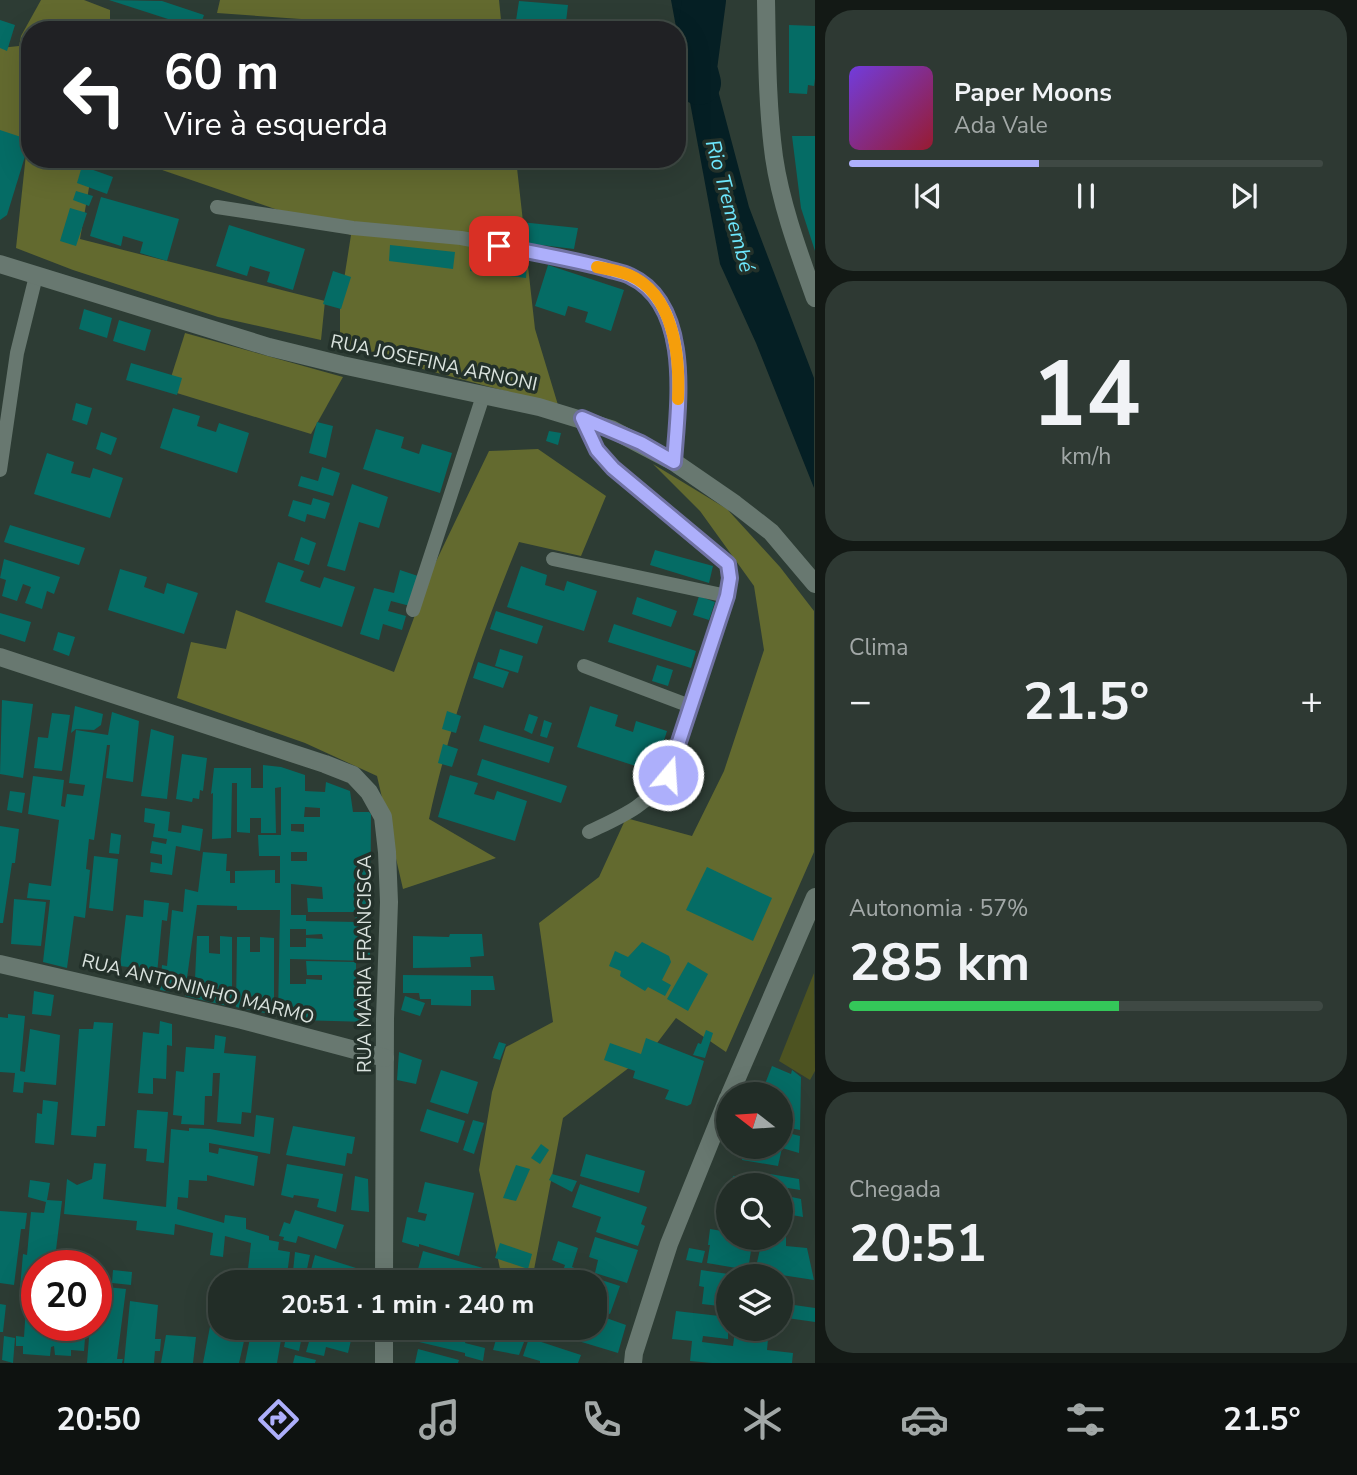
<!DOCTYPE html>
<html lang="pt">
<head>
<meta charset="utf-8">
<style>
  :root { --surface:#222d27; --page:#2e3933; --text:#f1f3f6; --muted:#a2a8a7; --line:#3f4944; --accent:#adaffb }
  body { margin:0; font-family:"Nunito Sans",sans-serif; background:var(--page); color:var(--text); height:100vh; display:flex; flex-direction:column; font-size:26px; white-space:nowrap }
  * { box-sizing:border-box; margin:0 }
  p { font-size:23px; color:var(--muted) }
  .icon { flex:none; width:38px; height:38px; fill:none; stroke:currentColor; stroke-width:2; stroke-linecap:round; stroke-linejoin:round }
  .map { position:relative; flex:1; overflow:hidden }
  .drawer { display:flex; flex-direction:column; gap:10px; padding:10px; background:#131915; width:542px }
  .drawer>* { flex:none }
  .hud { position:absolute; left:21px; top:21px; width:665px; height:147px; border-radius:28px; box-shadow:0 7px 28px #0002,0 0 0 2px var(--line); background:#202124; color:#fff; overflow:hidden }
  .needle { width:46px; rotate:287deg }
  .controls { position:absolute; left:716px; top:1082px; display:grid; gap:14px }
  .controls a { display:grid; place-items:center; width:77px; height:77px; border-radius:50%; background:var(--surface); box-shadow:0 7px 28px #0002,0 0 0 2px var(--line); font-size:35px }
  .speed { position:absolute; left:21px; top:1250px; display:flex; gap:14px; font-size:35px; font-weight:700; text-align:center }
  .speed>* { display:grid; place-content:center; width:91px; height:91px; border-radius:50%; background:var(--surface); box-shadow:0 7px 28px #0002,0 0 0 2px var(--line); line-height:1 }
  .speed .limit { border:10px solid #d22; background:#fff; color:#111 }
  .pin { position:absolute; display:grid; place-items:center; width:60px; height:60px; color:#fff; margin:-30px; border-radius:14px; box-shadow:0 4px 10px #0006 }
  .me { position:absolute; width:77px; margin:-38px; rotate:18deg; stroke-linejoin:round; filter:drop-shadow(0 0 5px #0008) }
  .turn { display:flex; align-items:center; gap:24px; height:147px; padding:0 28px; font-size:32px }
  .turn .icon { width:91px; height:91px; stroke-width:2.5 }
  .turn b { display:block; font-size:49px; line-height:60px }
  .big { font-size:52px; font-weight:700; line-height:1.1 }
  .drawer .widget { flex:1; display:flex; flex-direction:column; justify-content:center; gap:10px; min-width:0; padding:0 24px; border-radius:28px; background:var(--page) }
  .drawer .dial { align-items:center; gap:0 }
  .dial b { font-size:91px; line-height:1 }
  .song { display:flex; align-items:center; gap:21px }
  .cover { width:84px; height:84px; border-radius:10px; background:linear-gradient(135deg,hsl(260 70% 55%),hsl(350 70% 35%)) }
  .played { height:7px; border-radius:4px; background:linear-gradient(90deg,var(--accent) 40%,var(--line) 40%) }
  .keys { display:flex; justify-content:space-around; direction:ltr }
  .heat { display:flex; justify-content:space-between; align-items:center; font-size:38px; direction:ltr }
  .charge { height:10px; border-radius:5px; background:linear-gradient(90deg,#34c759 57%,var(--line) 0) }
  .trip { position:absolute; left:208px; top:1270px; width:399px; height:70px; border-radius:28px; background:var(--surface); box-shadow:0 7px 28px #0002,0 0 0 2px var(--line); font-weight:700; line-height:70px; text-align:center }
  .dock { display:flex; height:112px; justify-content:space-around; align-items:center; background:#0e1210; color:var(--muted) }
  .dock .icon { width:49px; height:49px }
  .dock .active { color:var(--accent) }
  .dock b { font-size:32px; color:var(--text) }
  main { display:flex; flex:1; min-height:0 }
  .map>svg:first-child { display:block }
  .green { fill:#4d5321 }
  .forest { fill:#636a2f }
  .water { fill:#051f24 }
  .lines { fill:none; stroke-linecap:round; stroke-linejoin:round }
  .river { stroke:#051f24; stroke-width:44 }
  .building { fill:#056c65; fill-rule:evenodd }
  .service { stroke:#687870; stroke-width:14 }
  .minor { stroke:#687870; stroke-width:18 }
  .route-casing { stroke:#7072a3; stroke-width:18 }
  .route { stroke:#adaffb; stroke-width:12 }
  .slow { stroke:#f59e0b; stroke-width:12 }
  .labels { text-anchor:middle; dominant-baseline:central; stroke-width:7; stroke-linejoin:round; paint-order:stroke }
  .street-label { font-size:19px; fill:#dae3de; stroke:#23312a }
  .water-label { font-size:21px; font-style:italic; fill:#6de7fd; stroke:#23312a }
</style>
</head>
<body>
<main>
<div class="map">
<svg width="815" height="1363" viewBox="0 0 815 1363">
  <rect width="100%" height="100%" fill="#2d3c34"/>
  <!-- green -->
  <path class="green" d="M814,973L815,1071L810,1080L779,1061Z"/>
  <!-- forest -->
  <g class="forest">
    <path d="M41,0H84L110,10V30H30V159H94L80,239L325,301L321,340L218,317L73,270L16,248L26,154L0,145V48L19,46L21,36Z"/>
    <path d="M220,0H499L502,30H401L404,20H315L217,13Z"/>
    <path d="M130,159H516L535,329L558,405L340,347V305L351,235Z"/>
    <path d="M185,333L343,377L311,434L167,390Z"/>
    <path d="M538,449L606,496L581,556L519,542C483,629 449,726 429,819L496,858L403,889L377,776L305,743L177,698L191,642L226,649L236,610L394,672L430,574L489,451Z"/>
    <path d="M653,464L727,509L780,567L814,611V852L726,1052L676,1018L651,1051L563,1118L533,1275L525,1283H503L479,1170L492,1092L506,1047L553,1022L539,923L599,877L626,818L692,836L724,771L764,650L754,586L700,511Z"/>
  </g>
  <!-- water -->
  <path class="water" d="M671,0H694L749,207L814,378V488L756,343L720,264Z"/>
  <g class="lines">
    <!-- river -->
    <path class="river" d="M699,83L695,68L704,0"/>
  </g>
  <!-- building -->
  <g class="building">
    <path d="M109,0L162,1L204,15L199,29Z"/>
    <path d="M519,1L568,5L565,30L515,27Z"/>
    <path d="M0,20L15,25L7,51L0,48Z"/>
    <path d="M789,25L815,26V79L814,86L808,85L807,94L789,93Z"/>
    <path d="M0,130L30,140L7,215L0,220Z"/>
    <path d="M792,136H815V251L801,208Z"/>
    <path d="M82,166L113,177L107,194L77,183Z"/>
    <path d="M76,191L93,196L89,206L73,200Z"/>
    <path d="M101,197L179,219L167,261L140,253L143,242L123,236L121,246L90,236Z"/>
    <path d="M70,208L87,213L76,246L60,241Z"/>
    <path d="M511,221L578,228L574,249L509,241Z"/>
    <path d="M229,225L305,249L293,290L267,282L270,272L250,266L247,276L216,266Z"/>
    <path d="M390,245L455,252L453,269L389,261Z"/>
    <path d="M472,255L527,263L526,278L470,271Z"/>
    <path d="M548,265L624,290L611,331L585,322L588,312L568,306L565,316L535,306Z"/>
    <path d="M333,271L351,277L341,309L323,304Z"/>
    <path d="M84,309L112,318L107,338L79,329Z"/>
    <path d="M119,320L151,330L145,351L113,341Z"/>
    <path d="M131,363L182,378L177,395L126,380Z"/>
    <path d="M76,403L92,408L87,425L72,420Z"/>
    <path d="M173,408L200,416L197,426L216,432L219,423L249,433L237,473L160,448Z"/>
    <path d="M317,422L333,426L326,458L309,453Z"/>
    <path d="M376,429L404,437L401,448L419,454L422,444L452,453L440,493L363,469Z"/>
    <path d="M549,431L561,433L558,445L546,441Z"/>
    <path d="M101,432L117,438L111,455L96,449Z"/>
    <path d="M47,453L74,462L71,473L90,478L93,468L123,478L110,518L34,494Z"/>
    <path d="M322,467L340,473L333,496L298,486L301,476L318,481Z"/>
    <path d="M352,484L388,497L379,528L359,522L345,571L327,566Z"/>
    <path d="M313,498L330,503L325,519L307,514L305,522L288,516L293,500L311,505Z"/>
    <path d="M10,525L85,548L79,565L4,542Z"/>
    <path d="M301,537L316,543L309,565L294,560Z"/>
    <path d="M655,550L713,566L709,583L650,565Z"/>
    <path d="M4,559L60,577L54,594L47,591L42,609L25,603L31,587L23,584L17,601L2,596L6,580L0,578Z"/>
    <path d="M278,562L304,571L300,581L320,588L324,577L355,587L342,627L265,602Z"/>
    <path d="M521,566L547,575L545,585L564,591L567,581L597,591L584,631L507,607Z"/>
    <path d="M120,569L147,577L144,587L164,594L167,583L198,593L184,634L108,610Z"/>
    <path d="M400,570L418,576L410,606L391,601L388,611L406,616L402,630L383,624L379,640L360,634L374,588L394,593Z"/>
    <path d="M699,596L715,602L709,620L693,615Z"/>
    <path d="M637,597L677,611L671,627L632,614Z"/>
    <path d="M496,611L543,626L537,644L490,629Z"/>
    <path d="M0,613L31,622L25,642L0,634Z"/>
    <path d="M614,624L696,651L691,668L608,642Z"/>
    <path d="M58,632L75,637L69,656L53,650Z"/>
    <path d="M500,649L523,656L518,673L495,666Z"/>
    <path d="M478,662L509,672L503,688L473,678Z"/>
    <path d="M657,665L673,670L668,686L652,681Z"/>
    <path d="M2,700L33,704L23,778L0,774Z"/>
    <path d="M75,706L103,714L101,725L94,730L73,729H76L71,733Z"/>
    <path d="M590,706L618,715L615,726L633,732L636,721L667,731L654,772L577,747Z"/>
    <path d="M447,711L461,716L456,733L442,729Z"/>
    <path d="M112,712L139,721L133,782L106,778L110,745H107L94,840L89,839L86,869L90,870L85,918L74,916L67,968L43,962L50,900L27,898L29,883L51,886L59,820L28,814L33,776L64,780L61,806L65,807L67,794L83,796L85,785L69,783L76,730L108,735Z"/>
    <path d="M52,713L70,715L62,771L34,768L38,737L48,738Z"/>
    <path d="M529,714L538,717L532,734L524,730Z"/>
    <path d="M544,720L552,723L547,738L540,736Z"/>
    <path d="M484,725L554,747L549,763L479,741Z"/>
    <path d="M151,729L174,736L167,799L141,796Z"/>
    <path d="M443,744L458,749L452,767L438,763Z"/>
    <path d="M182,754L207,758L203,791L200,790L199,799L193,798L192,802L176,799Z"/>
    <path d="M482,759L567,786L561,803L477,775Z"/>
    <path d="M263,765L281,767L305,775V791L325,792L326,782L350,791L353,812H369L371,814L370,961L290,959V984H306V979L322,980V975H307L306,961L356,962V980L370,981L369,1022L297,1020L278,1016L280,910H237V906L197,905L187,978L195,979L197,936H209V953L220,954V936L232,937V1007L185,996L187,982L172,979L171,992L160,990L162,965L167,966L172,910L183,912L185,889L198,892L203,852L227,854L226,871H230V883H235V871L275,870V883H280V856H259L258,835H281V787L275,788L276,833H261V818H250V833L237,832V783H232L231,838L212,839L213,793L211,794L214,768H251V788H263ZM305,807L320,808V817H304ZM291,824H304V832L291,831ZM291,852H307V861H291ZM291,884L322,887L323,899L307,898L308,912H355L356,922L306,921V915H291ZM290,929H306V935L322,934L323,939L306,938V947H290Z"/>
    <path d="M450,775L478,783L474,794L494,800L497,791L527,801L515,841L438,817Z"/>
    <path d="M10,791L25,793L22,813L7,810Z"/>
    <path d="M145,808L170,812L168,831L181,833L182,825L203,829L200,851L176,846L172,875L150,872L151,862L162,864V855L150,853L152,841L166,844L167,839L153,837L155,824L144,822Z"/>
    <path d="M0,826L19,829L15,863H12L3,923H0Z"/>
    <path d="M111,833L121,835L119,854L109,853Z"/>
    <path d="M94,856L118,859L113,911L89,908Z"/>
    <path d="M707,867L772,898L753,941L686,910Z"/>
    <path d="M14,899L46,902L41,946L11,944Z"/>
    <path d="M144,900L169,903L167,921L162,920L157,974L136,971V968L120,966L126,915L143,917Z"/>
    <path d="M450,934H482L484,956L470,957L471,967L413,968V936L449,937Z"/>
    <path d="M237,937H250V952H260V937L274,938V1015L236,1007Z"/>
    <path d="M642,942L669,956L671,962L662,980L671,985L665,996L648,987L645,991L620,976L621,971L609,966L615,951L628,957Z"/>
    <path d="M688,962L708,974L688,1011L667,999Z"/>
    <path d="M403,975L493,976L495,990H471V1006L431,1005V999H420L419,993H403Z"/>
    <path d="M34,991L54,995L51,1016L32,1014Z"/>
    <path d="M405,996L425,1003L420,1016L401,1010Z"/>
    <path d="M8,1014L25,1016L20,1071L25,1072L30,1029L60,1035L56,1085L24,1082L23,1093L13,1092L15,1073L0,1072V1017L8,1018Z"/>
    <path d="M160,1021L172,1024V1046L167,1045L166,1079L153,1078V1094L138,1093L143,1032L159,1034Z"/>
    <path d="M94,1022L113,1023L105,1126H97L96,1137L71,1135L79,1029H93Z"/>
    <path d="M706,1030L713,1033L705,1058L693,1055L698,1043L701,1044Z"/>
    <path d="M215,1035L226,1037L224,1053L256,1056L251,1113L242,1112L241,1124L217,1122L220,1073H213L212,1096H205L204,1125L181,1124L182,1116L173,1115L176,1071L184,1072L186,1047L214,1049Z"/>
    <path d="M646,1038L704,1061L691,1104L687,1106L665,1099L669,1090L633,1078L635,1071L604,1060L610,1043L641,1054Z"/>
    <path d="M499,1042L506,1044L500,1060L493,1058Z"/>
    <path d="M399,1052L422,1060L416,1084L397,1080Z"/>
    <path d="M772,1066L791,1074L792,1070L801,1077L800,1130L790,1128L788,1133L800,1136L799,1153L782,1148L778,1166L742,1160L743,1146H780V1140L783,1141L784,1135L780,1134V1103L784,1101L780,1100V1094H749L752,1086L763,1089Z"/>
    <path d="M441,1070L478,1082L468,1114L430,1102Z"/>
    <path d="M43,1100L58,1102L54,1145L35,1143L37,1113L42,1114Z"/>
    <path d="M427,1109L465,1121L458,1143L420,1131Z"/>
    <path d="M137,1110L168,1112L164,1163L146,1161L147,1149L134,1148Z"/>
    <path d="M256,1115L274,1118L270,1154L209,1143V1152L218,1154L219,1148L258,1156L254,1186L207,1175V1181L189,1180L188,1198L178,1197L177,1209L224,1223L225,1215L246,1218V1229L269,1236V1240L279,1242L278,1250L290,1252L286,1283H258L260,1270L248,1269L251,1243L225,1236L223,1257L210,1255L213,1233L175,1224L174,1235L136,1230L137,1221L64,1214L67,1179L77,1185L92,1179L94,1163L106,1164L103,1199L166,1207L171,1129L189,1131V1128L210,1129L254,1137Z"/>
    <path d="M473,1120L484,1123L474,1154L463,1150Z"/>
    <path d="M293,1126L355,1137L352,1154L347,1153L345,1166L286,1155Z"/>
    <path d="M541,1144L549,1150L540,1164L531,1158Z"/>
    <path d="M586,1154L645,1171L639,1193L580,1176Z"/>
    <path d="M287,1164L343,1174L336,1212L317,1207L319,1199L294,1195L293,1198L281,1195Z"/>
    <path d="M516,1165L530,1169L516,1201L503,1198Z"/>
    <path d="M552,1174L577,1181L572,1192L549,1180Z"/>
    <path d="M770,1174L799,1179L800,1190L788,1188L787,1196L801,1199L803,1217L786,1214V1246L807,1248L814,1280L755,1271L761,1245L752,1244L748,1270L707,1263L710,1245H708L710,1229L728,1232V1237H780V1185H732L733,1176L768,1181Z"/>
    <path d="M355,1176L368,1179L369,1212L351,1210Z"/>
    <path d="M30,1180L50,1183L47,1200L62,1201L55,1258H60L59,1265H37V1290L20,1288L23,1254L27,1255L31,1212L44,1213L46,1202L28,1197Z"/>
    <path d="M425,1182L474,1193L459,1256L419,1244V1247L402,1242L407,1217L425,1221L427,1214L418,1212Z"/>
    <path d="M580,1184L647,1207L641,1224L645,1226L638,1246L596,1232L601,1217L572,1207Z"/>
    <path d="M719,1197L728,1198V1216L717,1215Z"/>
    <path d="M295,1210L344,1225L336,1249L298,1236L296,1243L283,1240L284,1237L279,1236L284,1222L290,1224Z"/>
    <path d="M0,1211L27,1213L25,1229H21L14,1285L0,1283Z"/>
    <path d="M595,1237L638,1250L627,1283L595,1273L598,1260L589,1257Z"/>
    <path d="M558,1241L578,1248L572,1267L580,1270L577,1279L562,1274L565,1265L552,1260Z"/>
    <path d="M500,1243L532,1254L528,1269L495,1258Z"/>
    <path d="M689,1248L705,1251L702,1263L686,1260Z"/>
    <path d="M423,1251L483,1268L479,1283H421L415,1280Z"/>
    <path d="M295,1252L310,1255L304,1283L292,1281Z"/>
    <path d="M315,1255L356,1268L351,1283L308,1281Z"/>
    <path d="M113,1270L132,1272L131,1285L112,1283Z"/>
    <path d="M701,1270L728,1274V1307L702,1304L704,1287L699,1286Z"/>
    <path d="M583,1277L591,1280L592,1277L620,1286L610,1314L595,1309V1283H581Z"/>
    <path d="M96,1286L126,1289L117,1359H123L122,1363H87L90,1325H96Z"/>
    <path d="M27,1291L37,1292V1325H86L84,1351L71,1350V1356L55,1355L54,1346L51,1347L50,1356L23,1354V1346H16V1336L24,1337Z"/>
    <path d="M130,1301L158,1305L155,1339H161L160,1351H155L154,1363H124Z"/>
    <path d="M780,1303L815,1308V1322L780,1317Z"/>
    <path d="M0,1304L6,1305L3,1332H0Z"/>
    <path d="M213,1311L220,1313V1328H247L239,1363H203Z"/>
    <path d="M676,1311L728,1317V1339L703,1336L702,1342L733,1346L735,1330L769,1328L767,1350L793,1353L792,1363H712L690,1361L692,1341L672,1339Z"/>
    <path d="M595,1314L626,1325L618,1353L575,1340L578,1328H595Z"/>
    <path d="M252,1328H283L277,1363H245Z"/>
    <path d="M313,1328H323L352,1336L348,1353L326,1347L324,1356L306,1352Z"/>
    <path d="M417,1328H459L469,1331L465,1343L485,1348L483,1361L465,1356V1353L419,1342L422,1333L416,1331Z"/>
    <path d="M554,1328H565L562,1338L552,1335Z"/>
    <path d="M499,1329L526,1337L519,1355L493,1350Z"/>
    <path d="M166,1335L196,1337L193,1363H161Z"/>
    <path d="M4,1336L15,1338L13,1363L2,1360Z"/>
    <path d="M286,1337L301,1341L299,1351L284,1347Z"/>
    <path d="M529,1338L581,1355L578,1363H540V1361L523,1356Z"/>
    <path d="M418,1349L459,1360L458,1363H415Z"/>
    <path d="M295,1355L316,1360L315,1363H293Z"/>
  </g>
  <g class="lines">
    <!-- service -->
    <g class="service">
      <path d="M217,207L353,228L461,238L562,257L630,276L650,290L666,311L679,369L674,462"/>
      <path d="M582,418L597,450L613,468L728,564L730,578L727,596L668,775C646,807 622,816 589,832"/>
      <path d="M0,470L17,353L36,276"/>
      <path d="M553,559L727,596"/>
      <path d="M413,610L483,396"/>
      <path d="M584,666L690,706"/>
    </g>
    <!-- minor -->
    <g class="minor">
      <path d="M766,0C767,52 767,105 774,157C781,205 799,253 815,298"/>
      <path d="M0,264L269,347L342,365L539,407L611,429L674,462L735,504L771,532L815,584"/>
      <path d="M0,657L325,764L353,775L369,792L383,817L387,852L389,902L385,1019L384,1283"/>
      <path d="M0,964L242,1020L385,1058"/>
      <path d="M730,1094L815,897"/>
      <path d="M384,1363V1328"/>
      <path d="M633,1363L634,1353L669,1244L728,1098"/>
    </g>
  </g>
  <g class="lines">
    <!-- route casing -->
    <g class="route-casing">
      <path id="route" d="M499,246C535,253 569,259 604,268C612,271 622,272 630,276C693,305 678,406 674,462L641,443L582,418L597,450L613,468L728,564L730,578L727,596L668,775"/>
    </g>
    <!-- route -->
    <use href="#route" class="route"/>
    <!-- slow -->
    <path class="slow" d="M597,267C608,269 619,271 629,275C674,294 680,356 678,399"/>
  </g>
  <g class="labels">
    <!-- street labels -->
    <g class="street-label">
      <text transform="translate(434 363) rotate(12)">RUA JOSEFINA ARNONI</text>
      <text transform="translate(365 964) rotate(-90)">RUA MARIA FRANCISCA</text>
      <text transform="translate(198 989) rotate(14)">RUA ANTONINHO MARMO</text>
    </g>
    <!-- water labels -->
    <g class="water-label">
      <text transform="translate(730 206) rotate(75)">Rio Tremembé</text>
    </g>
  </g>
</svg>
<div class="controls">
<a><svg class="needle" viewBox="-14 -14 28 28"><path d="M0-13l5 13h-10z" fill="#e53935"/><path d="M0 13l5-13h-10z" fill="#a2a8a7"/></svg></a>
<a><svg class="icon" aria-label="search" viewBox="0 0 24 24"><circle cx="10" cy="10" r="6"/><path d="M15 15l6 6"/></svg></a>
<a><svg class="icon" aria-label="layers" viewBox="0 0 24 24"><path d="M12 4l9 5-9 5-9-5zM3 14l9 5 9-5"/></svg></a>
</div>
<div class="speed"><div class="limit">20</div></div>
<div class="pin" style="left:499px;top:246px;background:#d93025"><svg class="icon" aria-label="arrive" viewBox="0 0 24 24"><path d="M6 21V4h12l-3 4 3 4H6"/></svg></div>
<svg class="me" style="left:668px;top:775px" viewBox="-20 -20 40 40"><circle r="17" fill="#adaffb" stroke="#fff" stroke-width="3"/><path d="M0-11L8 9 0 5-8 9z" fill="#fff"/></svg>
<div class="trip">20:51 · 1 min · 240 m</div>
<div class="hud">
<div class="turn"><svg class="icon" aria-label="left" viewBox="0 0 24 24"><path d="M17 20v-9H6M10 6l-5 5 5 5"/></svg><div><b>60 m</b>Vire à esquerda</div></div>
</div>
</div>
<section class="drawer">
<div class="widget">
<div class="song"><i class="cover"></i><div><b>Paper Moons</b><p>Ada Vale</p></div></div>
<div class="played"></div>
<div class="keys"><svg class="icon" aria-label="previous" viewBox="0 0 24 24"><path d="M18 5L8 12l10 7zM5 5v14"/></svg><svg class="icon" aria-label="pause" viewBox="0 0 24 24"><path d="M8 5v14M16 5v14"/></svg><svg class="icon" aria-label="next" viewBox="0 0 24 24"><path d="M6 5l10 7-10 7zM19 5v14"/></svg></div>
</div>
<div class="widget dial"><b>14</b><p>km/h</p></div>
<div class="widget"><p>Clima</p>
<div class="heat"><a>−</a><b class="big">21.5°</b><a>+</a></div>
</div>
<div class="widget"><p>Autonomia · 57%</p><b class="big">285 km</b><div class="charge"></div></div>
<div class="widget"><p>Chegada</p><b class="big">20:51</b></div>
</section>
</main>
<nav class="dock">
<b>20:50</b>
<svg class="icon active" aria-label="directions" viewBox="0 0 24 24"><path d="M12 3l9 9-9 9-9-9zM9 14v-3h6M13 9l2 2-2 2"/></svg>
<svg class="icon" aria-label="music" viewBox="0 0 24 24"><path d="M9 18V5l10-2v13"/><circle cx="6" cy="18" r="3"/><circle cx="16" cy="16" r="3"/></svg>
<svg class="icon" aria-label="phone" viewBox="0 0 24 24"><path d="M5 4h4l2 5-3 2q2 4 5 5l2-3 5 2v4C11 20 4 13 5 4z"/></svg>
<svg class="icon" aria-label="climate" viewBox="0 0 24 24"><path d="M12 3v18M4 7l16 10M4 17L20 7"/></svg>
<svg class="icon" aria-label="car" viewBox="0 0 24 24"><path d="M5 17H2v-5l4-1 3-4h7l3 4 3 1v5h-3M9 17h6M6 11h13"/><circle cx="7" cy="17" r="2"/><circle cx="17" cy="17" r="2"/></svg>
<svg class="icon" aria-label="filters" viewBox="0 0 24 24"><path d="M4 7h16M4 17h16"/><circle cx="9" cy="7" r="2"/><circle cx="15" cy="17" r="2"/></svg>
<b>21.5°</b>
</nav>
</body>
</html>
